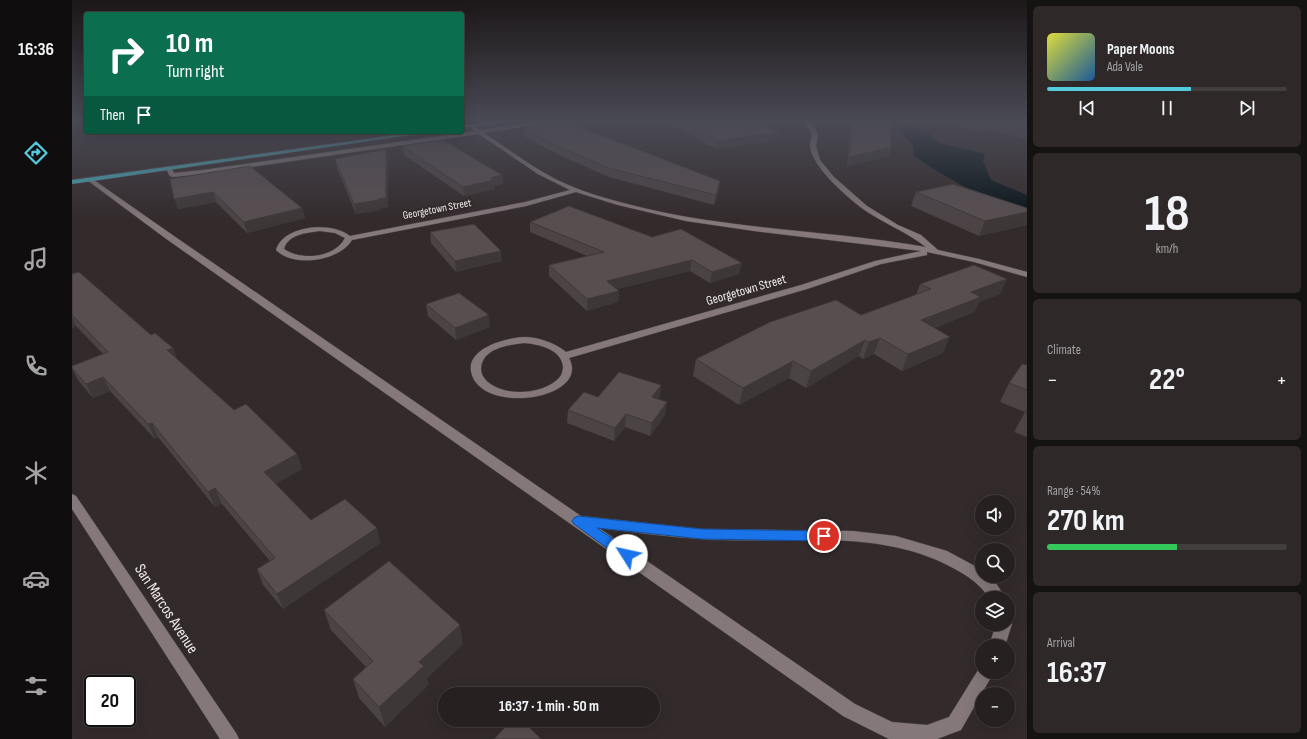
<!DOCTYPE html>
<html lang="en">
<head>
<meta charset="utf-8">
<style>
  :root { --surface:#262020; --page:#2e2829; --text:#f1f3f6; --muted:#a4a3a5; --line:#423e3e; --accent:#54cade }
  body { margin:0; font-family:"Sofia Sans Condensed",sans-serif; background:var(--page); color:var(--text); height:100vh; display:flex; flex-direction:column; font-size:15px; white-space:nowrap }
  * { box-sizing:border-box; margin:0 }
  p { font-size:13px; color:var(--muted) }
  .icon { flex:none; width:22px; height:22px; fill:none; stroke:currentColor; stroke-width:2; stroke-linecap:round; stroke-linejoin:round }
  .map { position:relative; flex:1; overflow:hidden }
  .drawer { display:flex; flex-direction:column; gap:6px; padding:6px; background:#151212; width:280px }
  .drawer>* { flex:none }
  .guide { position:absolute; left:12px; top:12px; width:380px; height:122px; border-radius:4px; box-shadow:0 4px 16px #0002,0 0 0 1px var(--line); background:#0b6e4f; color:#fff; overflow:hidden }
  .tools { position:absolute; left:903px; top:495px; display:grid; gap:8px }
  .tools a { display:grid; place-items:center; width:40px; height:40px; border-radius:50%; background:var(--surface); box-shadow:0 4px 16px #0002,0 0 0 1px var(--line); font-size:20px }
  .speed { position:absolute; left:12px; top:675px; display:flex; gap:8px; font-size:20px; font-weight:700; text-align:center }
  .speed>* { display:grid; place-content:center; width:52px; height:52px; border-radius:50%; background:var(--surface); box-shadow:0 4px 16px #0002,0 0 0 1px var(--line); line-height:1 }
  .speed .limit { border:2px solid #111; border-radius:6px; background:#fff; color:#111 }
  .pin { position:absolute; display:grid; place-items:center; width:34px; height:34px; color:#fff; margin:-17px; border:2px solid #fff; border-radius:50%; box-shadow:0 1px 4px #0007 }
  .me { position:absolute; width:44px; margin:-22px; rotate:305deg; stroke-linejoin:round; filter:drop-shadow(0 0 3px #0008) }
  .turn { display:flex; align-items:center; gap:14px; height:84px; padding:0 16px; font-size:18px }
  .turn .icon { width:52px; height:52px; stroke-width:2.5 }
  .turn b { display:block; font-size:28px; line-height:34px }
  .then { display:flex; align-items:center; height:38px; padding:0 16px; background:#0003; gap:8px; font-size:15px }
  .big { font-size:30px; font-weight:700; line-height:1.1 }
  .drawer .tile { flex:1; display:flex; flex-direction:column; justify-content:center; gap:6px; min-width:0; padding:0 14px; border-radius:6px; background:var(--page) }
  .drawer .dial { align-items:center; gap:0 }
  .dial b { font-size:52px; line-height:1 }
  .song { display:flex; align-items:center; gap:12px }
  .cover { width:48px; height:48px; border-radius:6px; background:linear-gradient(135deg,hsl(60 70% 55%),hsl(210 70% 35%)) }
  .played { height:4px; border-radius:2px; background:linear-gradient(90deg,var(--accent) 60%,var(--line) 60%) }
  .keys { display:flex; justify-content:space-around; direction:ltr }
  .heat { display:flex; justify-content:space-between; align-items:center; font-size:22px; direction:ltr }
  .charge { height:6px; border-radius:3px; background:linear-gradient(90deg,#34c759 54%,var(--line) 0) }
  .trip { position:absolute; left:366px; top:687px; width:222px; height:40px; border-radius:20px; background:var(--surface); box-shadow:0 4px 16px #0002,0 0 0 1px var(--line); font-weight:700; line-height:40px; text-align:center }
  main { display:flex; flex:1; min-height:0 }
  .tabs { display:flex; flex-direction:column; width:72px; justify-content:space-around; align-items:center; background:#0f0d0d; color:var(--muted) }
  .tabs .icon { width:28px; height:28px }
  .tabs .active { color:var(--accent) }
  .tabs b { font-size:18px; color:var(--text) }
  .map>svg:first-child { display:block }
  .water { fill:#071518 }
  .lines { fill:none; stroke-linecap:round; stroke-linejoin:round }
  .minor-casing { stroke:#4e4648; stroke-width:1 }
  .major-casing { stroke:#4e4648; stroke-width:1 }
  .minor { fill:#84787a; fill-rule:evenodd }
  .major { fill:#4aacbb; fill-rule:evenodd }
  .wall { fill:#4c4345 }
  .shaded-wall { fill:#3e3738 }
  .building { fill:#584e50; stroke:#3e3738 }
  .route { fill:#1a73e8; stroke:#114b97 }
  .labels { text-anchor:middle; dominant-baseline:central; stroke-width:4; stroke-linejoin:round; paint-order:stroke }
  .far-street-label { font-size:11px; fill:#f0eaeb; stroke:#332a2b }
  .street-label { font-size:13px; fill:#f0eaeb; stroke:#332a2b }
  .near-street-label { font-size:16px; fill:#f0eaeb; stroke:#332a2b }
</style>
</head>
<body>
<main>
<nav class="tabs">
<b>16:36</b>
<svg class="icon active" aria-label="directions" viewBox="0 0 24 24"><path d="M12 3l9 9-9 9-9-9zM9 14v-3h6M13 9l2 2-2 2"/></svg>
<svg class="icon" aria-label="music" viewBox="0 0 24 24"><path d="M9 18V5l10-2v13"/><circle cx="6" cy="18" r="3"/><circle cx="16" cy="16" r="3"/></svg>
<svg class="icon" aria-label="phone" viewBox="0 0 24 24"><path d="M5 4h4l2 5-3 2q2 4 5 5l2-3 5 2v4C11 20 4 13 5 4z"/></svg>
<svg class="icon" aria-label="climate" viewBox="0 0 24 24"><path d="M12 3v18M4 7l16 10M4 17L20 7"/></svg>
<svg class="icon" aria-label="car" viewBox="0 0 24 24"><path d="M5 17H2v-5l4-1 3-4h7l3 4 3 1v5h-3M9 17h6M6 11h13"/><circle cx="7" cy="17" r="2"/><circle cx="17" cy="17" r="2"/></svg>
<svg class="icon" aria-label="filters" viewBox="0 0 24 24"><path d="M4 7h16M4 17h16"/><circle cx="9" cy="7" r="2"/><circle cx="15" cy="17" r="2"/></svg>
</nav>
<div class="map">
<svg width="955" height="739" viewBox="0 0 955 739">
  <rect width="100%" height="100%" fill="#332a2b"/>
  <!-- water -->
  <path class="water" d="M828,124L853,130L868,143L913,154L911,161L919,180L955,195V212L911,197L868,173L842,156L841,145L825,130Z"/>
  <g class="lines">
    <!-- minor casing -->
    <g class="minor-casing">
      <g id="minor">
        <path d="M481,120H491L412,133C439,151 465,171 494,184C516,194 540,200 563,206C659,230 757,230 854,247C835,232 811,223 791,209C775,197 740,167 738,146C738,142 740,138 740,134L731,120H735L743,128L746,134L744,146L748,160L762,177L795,206L826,225L849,235L866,250L907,259L955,272V277L902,262L855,252V255L809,264L735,289L497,358C519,399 413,415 400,375C391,349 433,338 452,337C466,337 483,343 494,352L729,285L803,261L849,251L682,231L614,221L546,205L504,192L454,206L280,240C268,261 221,268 204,250C211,225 260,221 278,236L453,202L498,190L466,174L407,134L131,174L100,177L97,175L94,168L99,167L102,173L131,170L403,131L397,126L399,125L408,130ZM248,231L263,233L273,238C263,258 229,261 212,249C216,234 235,233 248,231ZM452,343C466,344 489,349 491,366C491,370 490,375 487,378C474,392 444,396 426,388C419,385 409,379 409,369C410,348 436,345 452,343Z"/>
        <path d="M15,178H19L99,234L509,516L630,529L781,531L824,536L875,551L901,565L910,572V576C922,576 928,588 932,598H917C909,585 896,576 883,569C806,526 714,545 629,539C595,537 561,532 527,528L783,704L820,722L855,725L877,717L908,667L910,666V672H922L889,730L865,739H817L771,716L93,238L15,180Z"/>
        <path d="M0,494L4,496L164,733L167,739H148L0,509Z"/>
        <path d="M936,619L940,624L933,646H917L924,624H936Z"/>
      </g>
    </g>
    <!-- major casing -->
    <g class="major-casing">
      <g id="major">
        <path d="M435,120H446L390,128V126Z"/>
        <path d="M345,132H359L0,184V180Z"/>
      </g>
    </g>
    <!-- minor -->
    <use href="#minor" class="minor"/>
    <!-- major -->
    <use href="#major" class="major"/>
  </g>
  <!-- wall -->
  <g class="wall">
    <path d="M591,120H679L707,132L706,140L644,149Z"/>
    <path d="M766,120H818L817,156L775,166L779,125Z"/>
    <path d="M863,120H955V139L923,131L911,133Z"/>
    <path d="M452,128L647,190L642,205L537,177L485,154L452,136Z"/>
    <path d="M331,146L431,184L422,186L423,189L392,196L332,155Z"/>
    <path d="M316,158V207L308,208L309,210L284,214L265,168L263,159Z"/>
    <path d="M98,179L230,208L233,218L175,233L144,202L106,209Z"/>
    <path d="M844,192L955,208V225L907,236L839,206Z"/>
    <path d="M458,222L580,237L670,263L667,274L638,283L618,271L545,289L547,291L546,302L515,311L477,276V265L515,256L458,232Z"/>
    <path d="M358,232L430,261L384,272L359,243Z"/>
    <path d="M0,274L79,335L101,348L105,360L162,410L225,454L230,469L203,484L239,520L305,528L308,543L211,609L191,585L185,569L198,561L150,504L143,507L86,437L83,439L38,391L21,398L6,380L0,369V366L31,354L4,326L0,328Z"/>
    <path d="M848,284L928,294L907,302L902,312L863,328L871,353L830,371L802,354L791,359L787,356L734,388L717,378L667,405L621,376L624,359L789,315L844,295Z"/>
    <path d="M354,304L418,327L384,340L356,316Z"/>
    <path d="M955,365V437L942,432L953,412L928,402L937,383Z"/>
    <path d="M589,385L587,399L595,402L593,415L578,436L553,427L542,441L495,423L496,410L526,397Z"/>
    <path d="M252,610L391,644L355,678L356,685L313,727L287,698L281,679L294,667L259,630Z"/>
  </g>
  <!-- shaded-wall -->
  <g class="shaded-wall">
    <path d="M917,120H943L926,123L923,131L911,133Z"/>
    <path d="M707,132L706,140L644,149L645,141Z"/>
    <path d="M819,147L817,156L775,166L777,157Z"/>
    <path d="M314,149L316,158V207L308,208L309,210L284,214L282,204L306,199Z"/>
    <path d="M430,175L431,184L422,186L423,189L392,196L391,187L418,178Z"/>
    <path d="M648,181L647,190L642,205L644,195Z"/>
    <path d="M141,192L144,202L106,209L102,199Z"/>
    <path d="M230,208L233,218L175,233L172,222Z"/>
    <path d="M955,212V225L907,236L913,221Z"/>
    <path d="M429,251L430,261L384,272L383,261Z"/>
    <path d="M620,260L618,271L534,292L535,281Z"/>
    <path d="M670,263L667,274L638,283L640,272Z"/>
    <path d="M935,279L928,294L907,302L902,312L843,336L849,320L899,292Z"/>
    <path d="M547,291L546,302L515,311V299Z"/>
    <path d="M417,315L418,327L384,340L383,328Z"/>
    <path d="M0,317L4,326L0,328Z"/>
    <path d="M878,337L871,353L830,371L836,354Z"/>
    <path d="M808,338L802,354L791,359L797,342Z"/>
    <path d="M793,340L787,356L734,388L739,371Z"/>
    <path d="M101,348L106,362L95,350Z"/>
    <path d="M721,361L717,378L667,405L671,388Z"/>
    <path d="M31,377L38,391L21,398L14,384Z"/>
    <path d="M589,385L587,398L579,409L580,397Z"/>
    <path d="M595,402L593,415L578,436L580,423Z"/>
    <path d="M554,414L553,427L542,441L543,428Z"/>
    <path d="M80,423L86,437L83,439L76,424Z"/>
    <path d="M225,454L230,469L197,487L192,472Z"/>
    <path d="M143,488L150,504L143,507L136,492Z"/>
    <path d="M305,528L308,543L211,609L205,594Z"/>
    <path d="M388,625L391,644L355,678L356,685L313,727L307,707L347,662Z"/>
  </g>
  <!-- building -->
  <g class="building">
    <path d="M606,120H679L707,132L645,141Z"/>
    <path d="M781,120H818L819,147L777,157Z"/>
    <path d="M891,120H917H916L920,122L934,120H955V131L926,123L914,126Z"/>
    <path d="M492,121L648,181L644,195L537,168L485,146L452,128Z"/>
    <path d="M371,140L430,175L418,178L422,180L391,187L331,146Z"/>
    <path d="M314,149V198L306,199L307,200L282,204L263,159Z"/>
    <path d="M178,166L230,208L172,222L141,192L102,199L98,179Z"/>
    <path d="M881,184L955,208V212L913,221L844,192Z"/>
    <path d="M497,206L580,237L609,229L670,263L640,272L620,260L535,281L547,291L515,299L477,265L532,252L458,222Z"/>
    <path d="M402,224L429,251L383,261L358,232Z"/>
    <path d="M902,265L935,279L899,292L909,297L849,320L878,337L836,354L808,338L797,342L793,340L739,371L721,361L671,388L624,359L698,322L764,300L789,315L859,289L848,284Z"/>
    <path d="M7,272L79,335L83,333L101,348L95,350L162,410L174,404L225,454L192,472L239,520L273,499L305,528L205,594L185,569L203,558L143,488L136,492L80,423L76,424L31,377L14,384L0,368V366L36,352L0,315V274Z"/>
    <path d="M387,293L417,315L383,328L354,304Z"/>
    <path d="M950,364L955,365V390L937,383Z"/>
    <path d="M547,372L589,385L580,397L595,402L580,423L554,414L543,428L496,410L512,392L526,397Z"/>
    <path d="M955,409V414L953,413Z"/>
    <path d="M317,561L388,625L347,662L352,666L307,707L281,679L301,661L252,610Z"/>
    <path d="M440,720H450L469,739H422Z"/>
  </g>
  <!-- sky -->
  <linearGradient id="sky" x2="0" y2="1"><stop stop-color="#1c1718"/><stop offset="0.54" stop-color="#4a4a55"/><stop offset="1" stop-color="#4a4a55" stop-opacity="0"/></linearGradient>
  <rect width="955" height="223" fill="url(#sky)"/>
  <!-- route -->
  <path class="route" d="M506,516L630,529L752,531L756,532L758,536L756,539L752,541L630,539L525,528L559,551L561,555L559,559L555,560L550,559L502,524L500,521L502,518Z"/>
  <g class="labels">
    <!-- far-street labels -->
    <g class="far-street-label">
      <text transform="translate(365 209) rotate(-11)">Georgetown Street</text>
    </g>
    <!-- street labels -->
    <g class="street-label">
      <text transform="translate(674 290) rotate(-16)">Georgetown Street</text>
    </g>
    <!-- near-street labels -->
    <g class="near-street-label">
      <text transform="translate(94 609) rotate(57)">San Marcos Avenue</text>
    </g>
  </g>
</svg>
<div class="tools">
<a><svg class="icon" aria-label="sound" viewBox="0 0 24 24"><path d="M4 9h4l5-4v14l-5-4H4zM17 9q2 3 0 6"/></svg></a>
<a><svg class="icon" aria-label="search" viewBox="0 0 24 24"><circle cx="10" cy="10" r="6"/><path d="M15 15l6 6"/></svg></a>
<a><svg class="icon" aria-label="layers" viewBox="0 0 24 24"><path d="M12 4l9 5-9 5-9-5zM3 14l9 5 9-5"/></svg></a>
<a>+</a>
<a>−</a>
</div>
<div class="speed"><div class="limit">20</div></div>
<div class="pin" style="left:752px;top:536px;background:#d93025"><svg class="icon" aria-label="arrive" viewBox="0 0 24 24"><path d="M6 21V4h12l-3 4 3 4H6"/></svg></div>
<svg class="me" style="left:555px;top:555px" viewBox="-20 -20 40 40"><circle r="19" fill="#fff"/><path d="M0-13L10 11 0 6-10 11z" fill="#1a73e8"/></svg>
<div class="trip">16:37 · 1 min · 50 m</div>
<div class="guide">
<div class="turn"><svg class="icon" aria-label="right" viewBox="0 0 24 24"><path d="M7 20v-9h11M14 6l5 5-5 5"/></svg><div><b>10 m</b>Turn right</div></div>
<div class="then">Then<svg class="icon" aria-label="arrive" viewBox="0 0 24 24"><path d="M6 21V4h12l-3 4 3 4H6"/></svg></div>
</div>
</div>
<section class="drawer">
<div class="tile">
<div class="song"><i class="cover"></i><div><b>Paper Moons</b><p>Ada Vale</p></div></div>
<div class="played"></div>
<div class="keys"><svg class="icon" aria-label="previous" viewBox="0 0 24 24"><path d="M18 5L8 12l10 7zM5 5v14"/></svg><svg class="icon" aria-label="pause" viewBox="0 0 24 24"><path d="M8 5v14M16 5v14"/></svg><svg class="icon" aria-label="next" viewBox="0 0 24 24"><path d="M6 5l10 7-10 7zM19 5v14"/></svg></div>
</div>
<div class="tile dial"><b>18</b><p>km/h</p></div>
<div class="tile"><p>Climate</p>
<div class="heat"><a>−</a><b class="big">22°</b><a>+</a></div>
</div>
<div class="tile"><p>Range · 54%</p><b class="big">270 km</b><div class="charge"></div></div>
<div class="tile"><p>Arrival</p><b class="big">16:37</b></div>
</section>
</main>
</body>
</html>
